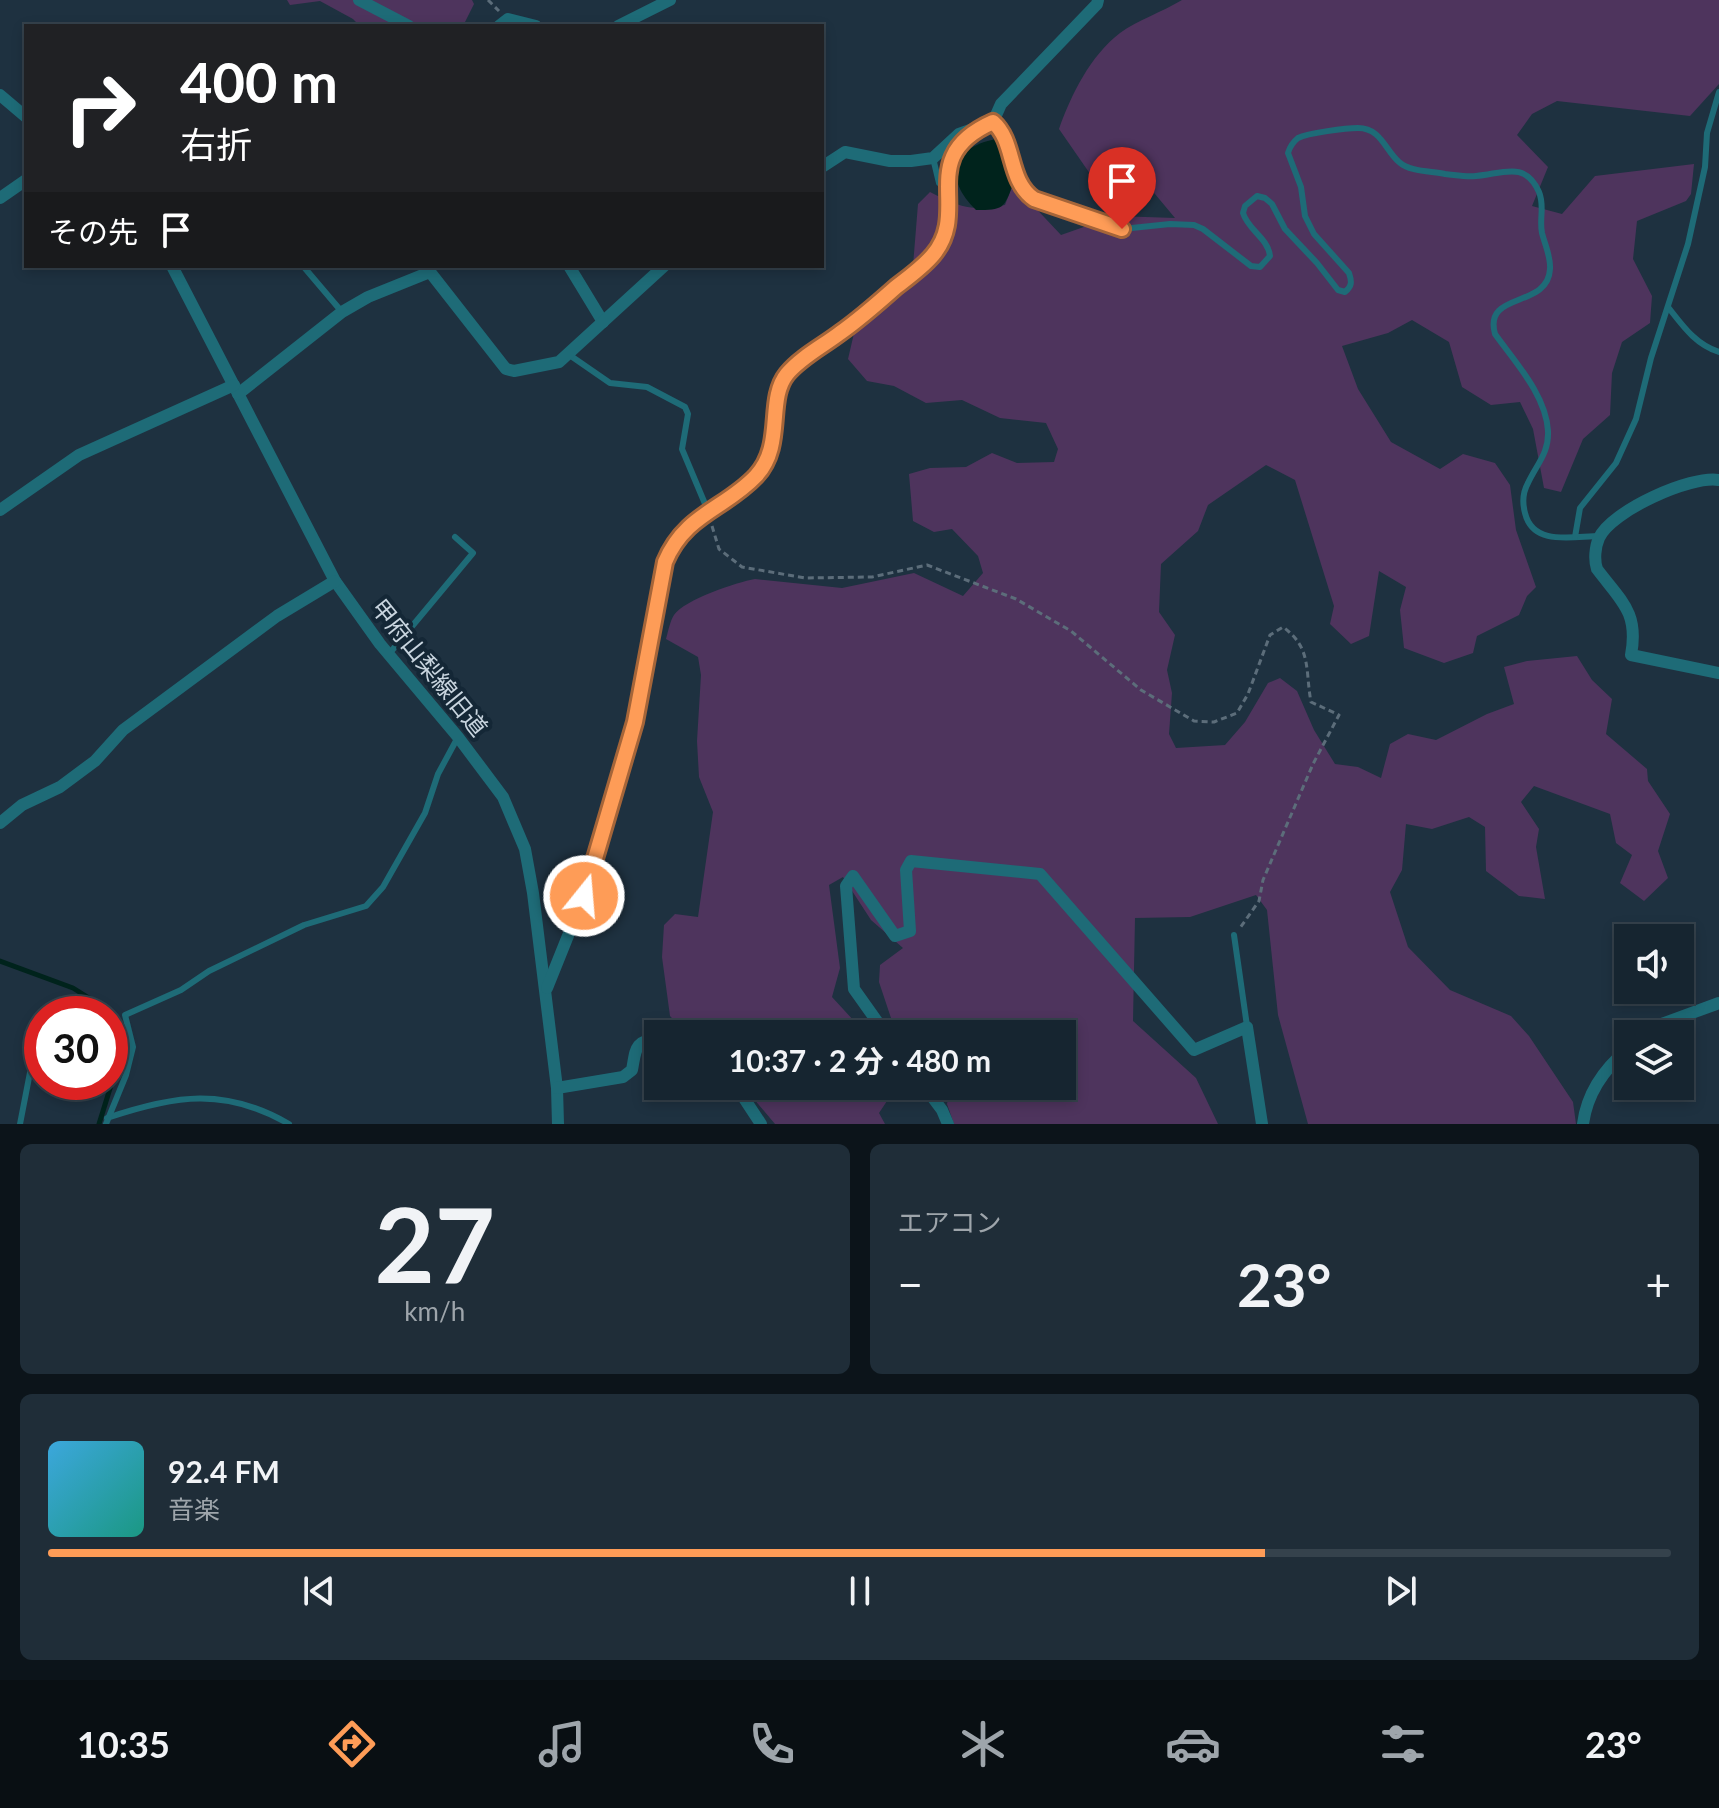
<!DOCTYPE html>
<html lang="ja">
<head>
<meta charset="utf-8">
<style>
  :root { --surface:#162530; --page:#1f2d38; --text:#f1f3f6; --muted:#9ea5ab; --line:#35424c; --accent:#fe9c57 }
  body { margin:0; font-family:Lato,"Noto Sans JP",sans-serif; background:var(--page); color:var(--text); height:100vh; display:flex; flex-direction:column; font-size:30px; white-space:nowrap }
  * { box-sizing:border-box; margin:0 }
  p { font-size:26px; color:var(--muted) }
  .icon { flex:none; width:44px; height:44px; fill:none; stroke:currentColor; stroke-width:2; stroke-linecap:round; stroke-linejoin:round }
  .map { position:relative; height:1124px; overflow:hidden }
  .panel { display:flex; flex-direction:column; gap:20px; padding:20px; background:#0c141a; flex:1 }
  .panel>* { flex:none }
  .hud { position:absolute; left:24px; top:24px; width:800px; height:244px; border-radius:0px; box-shadow:0 4px 12px #0003,0 0 0 2px var(--line); background:#202124; color:#fff; overflow:hidden }
  .buttons { position:absolute; left:1614px; top:924px; display:grid; gap:16px }
  .buttons a { display:grid; place-items:center; width:80px; height:80px; border-radius:0px; background:var(--surface); box-shadow:0 4px 12px #0003,0 0 0 2px var(--line); font-size:40px }
  .speed { position:absolute; left:24px; top:996px; display:flex; gap:16px; font-size:40px; font-weight:700; text-align:center }
  .speed>* { display:grid; place-content:center; width:104px; height:104px; border-radius:50%; background:var(--surface); box-shadow:0 4px 12px #0003,0 0 0 2px var(--line); line-height:1 }
  .speed .limit { border:12px solid #d22; background:#fff; color:#111 }
  .pin { position:absolute; display:grid; place-items:center; width:68px; height:68px; color:#fff; margin:-82px -34px; border-radius:50% 50% 50% 0; rotate:-45deg; box-shadow:0 0 8px #0007 }
  .pin .icon { rotate:45deg }
  .me { position:absolute; width:88px; margin:-44px; rotate:17deg; stroke-linejoin:round; filter:drop-shadow(0 0 6px #0008) }
  .turn { display:flex; align-items:center; gap:28px; height:168px; padding:0 24px; font-size:36px }
  .turn .icon { width:104px; height:104px; stroke-width:2.5 }
  .turn b { display:block; font-size:56px; line-height:68px }
  .then { display:flex; align-items:center; height:76px; padding:0 24px; background:#0003; gap:16px; font-size:30px }
  .big { font-size:60px; font-weight:700; line-height:1.1 }
  .panel .tile { flex:1; display:flex; flex-direction:column; justify-content:center; gap:12px; min-width:0; padding:0 28px; border-radius:12px; background:var(--page) }
  .panel .dial { align-items:center; gap:0 }
  .dial b { font-size:104px; line-height:1 }
  .song { display:flex; align-items:center; gap:24px }
  .cover { width:96px; height:96px; border-radius:12px; background:linear-gradient(135deg,hsl(200 70% 55%),hsl(170 70% 35%)) }
  .played { height:8px; border-radius:4px; background:linear-gradient(90deg,var(--accent) 75%,var(--line) 75%) }
  .keys { display:flex; justify-content:space-around; direction:ltr }
  .heat { display:flex; justify-content:space-between; align-items:center; font-size:44px; direction:ltr }
  .panel .tiles { flex:1; display:grid; gap:20px; grid-template-columns:1fr 1fr }
  .tile:last-child { grid-column:span 2 }
  .trip { position:absolute; left:644px; top:1020px; width:432px; height:80px; border-radius:0px; background:var(--surface); box-shadow:0 4px 12px #0003,0 0 0 2px var(--line); font-weight:700; line-height:80px; text-align:center }
  .tabs { display:flex; height:128px; justify-content:space-around; align-items:center; background:#090f13; color:var(--muted) }
  .tabs .icon { width:56px; height:56px }
  .tabs .current { color:var(--accent) }
  .tabs b { font-size:36px; color:var(--text) }
  .map>svg:first-child { display:block }
  .green { fill:#4e345d }
  .water { fill:#00231c }
  .lines { fill:none; stroke-linecap:round; stroke-linejoin:round }
  .stream { stroke:#00231c; stroke-width:5 }
  .path { stroke:#5c6d7a; stroke-width:3; stroke-dasharray:6 4; stroke-linecap:butt }
  .lane { stroke:#1e6b77; stroke-width:6 }
  .street { stroke:#1e6b77; stroke-width:12 }
  .route-casing { stroke:#a56539; stroke-width:20 }
  .route { stroke:#fe9c57; stroke-width:14 }
  .labels { text-anchor:middle; dominant-baseline:central; stroke-width:8; stroke-linejoin:round; paint-order:stroke }
  .street-label { font-size:24px; fill:#c9d5df; stroke:#142736 }
</style>
</head>
<body>
<div class="map">
<svg width="1719" height="1124" viewBox="0 0 1719 1124">
  <rect width="100%" height="100%" fill="#1e3140"/>
  <!-- green -->
  <g class="green">
    <path d="M287,0H472L474,4L463,26H360L353,19L320,1L290,5Z"/>
    <path d="M1182,0H1719V84L1690,116L1557,101L1532,114L1517,135L1548,167L1532,206L1562,214L1595,176L1694,164L1691,194L1686,201L1637,221L1633,259L1652,296L1650,323L1622,342L1612,373L1610,415L1583,439L1561,492L1544,488L1533,429L1520,402L1491,405L1462,387L1449,342L1412,320L1388,333L1342,346L1358,389L1391,442L1440,469L1463,454L1495,463L1510,485L1516,530L1536,587L1527,596L1519,615L1477,636L1473,653L1444,663L1404,648L1400,610L1406,587L1379,571L1369,636L1351,644L1330,624L1334,606L1295,480L1266,465L1208,505L1198,531L1161,564L1159,612L1175,635L1167,670L1172,693L1169,734L1176,748L1225,745L1245,722L1268,683L1280,678L1297,691L1314,730L1335,764L1358,767L1381,778L1390,744L1408,734L1436,740L1487,714L1514,704L1504,667L1527,661L1577,656L1592,680L1612,699L1606,734L1647,769L1648,781L1670,814L1658,851L1668,878L1644,901L1620,883L1632,855L1616,843L1610,814L1534,786L1521,802L1539,829L1536,847L1545,899L1519,896L1486,871L1485,827L1469,817L1432,829L1406,824L1402,870L1390,892L1408,947L1450,990L1511,1016L1529,1036L1573,1102L1576,1124H1308L1278,1015L1267,910L1256,895L1190,917L1135,918L1133,1021L1196,1078L1218,1124H954L947,1104L951,1086H1062V1034H932L929,1031C917,1038 904,1033 894,1027L879,982L880,965L903,948L871,920L843,877L829,885L840,968L832,997L866,1034H687L670,1016L662,957L664,925L675,914L698,917L713,812L699,777L697,741L701,675L698,657L666,639C668,632 670,621 674,615C684,600 737,582 755,579L842,588L914,573L963,596L983,573L978,556L952,529L934,532L913,521L909,474L930,468L966,467L992,453L1017,463L1054,462L1058,449L1046,423L1000,418L962,400L926,403L894,386L867,381L848,359L855,329L912,278L918,204L930,192C960,208 972,211 1005,205L1013,184L1061,235L1115,216L1175,218L1140,176L1095,181L1059,129C1071,95 1090,56 1120,33C1138,20 1162,12 1182,0Z"/>
    <path d="M743,1086H897L879,1113L885,1124H775Z"/>
  </g>
  <!-- water -->
  <path class="water" d="M996,139L1013,184C1004,209 1003,210 976,210C944,179 950,148 996,139Z"/>
  <g class="lines">
    <!-- stream -->
    <path class="stream" d="M0,961L73,988L108,1010L119,1030L121,1054L119,1071L112,1082L99,1124"/>
    <!-- path -->
    <g class="path">
      <path d="M488,0L499,11"/>
      <path d="M712,526L719,549L742,567L805,578L872,577L927,565L1016,599L1071,631L1141,690L1194,721L1214,722L1237,713L1248,694L1270,635L1283,627C1312,648 1305,670 1311,702L1339,715L1313,764L1263,880L1259,901L1240,928"/>
    </g>
    <!-- lane -->
    <g class="lane">
      <path d="M994,123L1004,132L1013,170L1020,185L1034,199L1122,229L1170,224L1194,225L1203,229L1251,266L1260,267L1270,256C1268,238 1248,230 1243,213L1245,206L1257,196L1265,198L1272,204L1285,229L1317,263L1338,290L1345,292C1352,286 1352,282 1349,273L1314,234L1305,216L1301,187L1288,153C1290,146 1293,142 1298,138C1308,133 1346,128 1358,128C1381,128 1385,150 1399,162C1410,172 1431,171 1445,174C1456,175 1465,177 1476,176C1502,174 1525,160 1539,192C1545,206 1539,219 1542,233C1545,245 1551,257 1550,269C1548,309 1483,291 1495,334C1515,362 1546,395 1548,431C1549,453 1537,464 1528,483C1523,492 1522,502 1525,513C1533,547 1574,536 1600,536"/>
      <path d="M933,158L939,183L945,186"/>
      <path d="M303,266L342,312"/>
      <path d="M1668,307C1683,326 1695,344 1719,352"/>
      <path d="M568,354L610,383L647,387L685,407L688,414L682,449L708,511"/>
      <path d="M1575,537L1580,508L1616,463L1636,419L1651,358L1688,244L1705,167L1707,133L1719,92"/>
      <path d="M389,654L473,553L455,537"/>
      <path d="M1234,935L1247,1026"/>
      <path d="M107,1118C175,1095 225,1087 289,1124"/>
      <path d="M20,1124L33,1057L42,1045"/>
      <path d="M106,1124L126,1075L133,1047L125,1015L181,990L209,971L304,925L366,906L383,887L425,813L438,774L458,737"/>
    </g>
    <!-- street -->
    <g class="street">
      <path d="M359,0L409,26"/>
      <path d="M499,26L508,19L536,26"/>
      <path d="M618,26L670,0"/>
      <path d="M0,95L26,117"/>
      <path d="M822,167L845,152L890,161H911L933,158L959,134L993,122L1001,104L1097,4L1098,0"/>
      <path d="M0,198L26,180"/>
      <path d="M172,266L335,581L380,644L458,737L503,797L525,849L533,893L557,1088L558,1124"/>
      <path d="M569,266L603,322"/>
      <path d="M238,394L342,312L368,297L430,272L506,369L514,371L559,362L664,266"/>
      <path d="M1719,480C1691,475 1611,511 1599,538C1595,547 1594,560 1597,569C1621,601 1639,612 1631,655L1719,673"/>
      <path d="M0,510L79,455L234,385"/>
      <path d="M0,823L22,805L60,787L95,761L123,730L277,616L335,581"/>
      <path d="M547,988L584,896L616,789L635,722L665,562L671,548L684,531L754,479L763,468L770,455L780,387L786,375L848,328L929,259C961,220 939,206 948,167C951,154 965,141 974,130"/>
      <path d="M886,1034L854,989L846,886L853,876L895,936L910,931L906,870L911,861L1040,874L1194,1050L1247,1027L1262,1124"/>
      <path d="M1647,1034L1659,1025L1719,1003"/>
      <path d="M736,1086L761,1124"/>
      <path d="M924,1086L942,1110L948,1124"/>
      <path d="M557,1088L623,1077L632,1070C636,1049 634,1041 658,1038"/>
      <path d="M1583,1124C1587,1093 1605,1068 1628,1049"/>
    </g>
  </g>
  <g class="lines">
    <!-- route casing -->
    <g class="route-casing">
      <path id="route" d="M584,896L635,722L665,562C685,514 725,509 756,476C785,445 766,400 787,374C801,357 823,346 840,333C860,319 878,303 896,287C909,277 923,267 933,255C972,209 914,157 993,122C1016,142 1007,180 1034,199L1122,229"/>
    </g>
    <!-- route -->
    <use href="#route" class="route"/>
  </g>
  <g class="labels">
    <!-- street labels -->
    <g class="street-label">
      <text transform="translate(430 667) rotate(51)">甲府山梨線旧道</text>
    </g>
  </g>
</svg>
<div class="buttons">
<a><svg class="icon" aria-label="sound" viewBox="0 0 24 24"><path d="M4 9h4l5-4v14l-5-4H4zM17 9q2 3 0 6"/></svg></a>
<a><svg class="icon" aria-label="layers" viewBox="0 0 24 24"><path d="M12 4l9 5-9 5-9-5zM3 14l9 5 9-5"/></svg></a>
</div>
<div class="speed"><div class="limit">30</div></div>
<div class="pin" style="left:1122px;top:229px;background:#d93025"><svg class="icon" aria-label="arrive" viewBox="0 0 24 24"><path d="M6 21V4h12l-3 4 3 4H6"/></svg></div>
<svg class="me" style="left:584px;top:896px" viewBox="-20 -20 40 40"><circle r="17" fill="#fe9c57" stroke="#fff" stroke-width="3"/><path d="M0-11L8 9 0 5-8 9z" fill="#fff"/></svg>
<div class="trip">10:37 · 2 分 · 480 m</div>
<div class="hud">
<div class="turn"><svg class="icon" aria-label="right" viewBox="0 0 24 24"><path d="M7 20v-9h11M14 6l5 5-5 5"/></svg><div><b>400 m</b>右折</div></div>
<div class="then">その先<svg class="icon" aria-label="arrive" viewBox="0 0 24 24"><path d="M6 21V4h12l-3 4 3 4H6"/></svg></div>
</div>
</div>
<section class="panel">
<div class="tiles">
<div class="tile dial"><b>27</b><p>km/h</p></div>
<div class="tile"><p>エアコン</p>
<div class="heat"><a>−</a><b class="big">23°</b><a>+</a></div>
</div>
<div class="tile">
<div class="song"><i class="cover"></i><div><b>92.4 FM</b><p>音楽</p></div></div>
<div class="played"></div>
<div class="keys"><svg class="icon" aria-label="previous" viewBox="0 0 24 24"><path d="M18 5L8 12l10 7zM5 5v14"/></svg><svg class="icon" aria-label="pause" viewBox="0 0 24 24"><path d="M8 5v14M16 5v14"/></svg><svg class="icon" aria-label="next" viewBox="0 0 24 24"><path d="M6 5l10 7-10 7zM19 5v14"/></svg></div>
</div>
</div>
</section>
<nav class="tabs">
<b>10:35</b>
<svg class="icon current" aria-label="directions" viewBox="0 0 24 24"><path d="M12 3l9 9-9 9-9-9zM9 14v-3h6M13 9l2 2-2 2"/></svg>
<svg class="icon" aria-label="music" viewBox="0 0 24 24"><path d="M9 18V5l10-2v13"/><circle cx="6" cy="18" r="3"/><circle cx="16" cy="16" r="3"/></svg>
<svg class="icon" aria-label="phone" viewBox="0 0 24 24"><path d="M5 4h4l2 5-3 2q2 4 5 5l2-3 5 2v4C11 20 4 13 5 4z"/></svg>
<svg class="icon" aria-label="climate" viewBox="0 0 24 24"><path d="M12 3v18M4 7l16 10M4 17L20 7"/></svg>
<svg class="icon" aria-label="car" viewBox="0 0 24 24"><path d="M5 17H2v-5l4-1 3-4h7l3 4 3 1v5h-3M9 17h6M6 11h13"/><circle cx="7" cy="17" r="2"/><circle cx="17" cy="17" r="2"/></svg>
<svg class="icon" aria-label="filters" viewBox="0 0 24 24"><path d="M4 7h16M4 17h16"/><circle cx="9" cy="7" r="2"/><circle cx="15" cy="17" r="2"/></svg>
<b>23°</b>
</nav>
</body>
</html>
